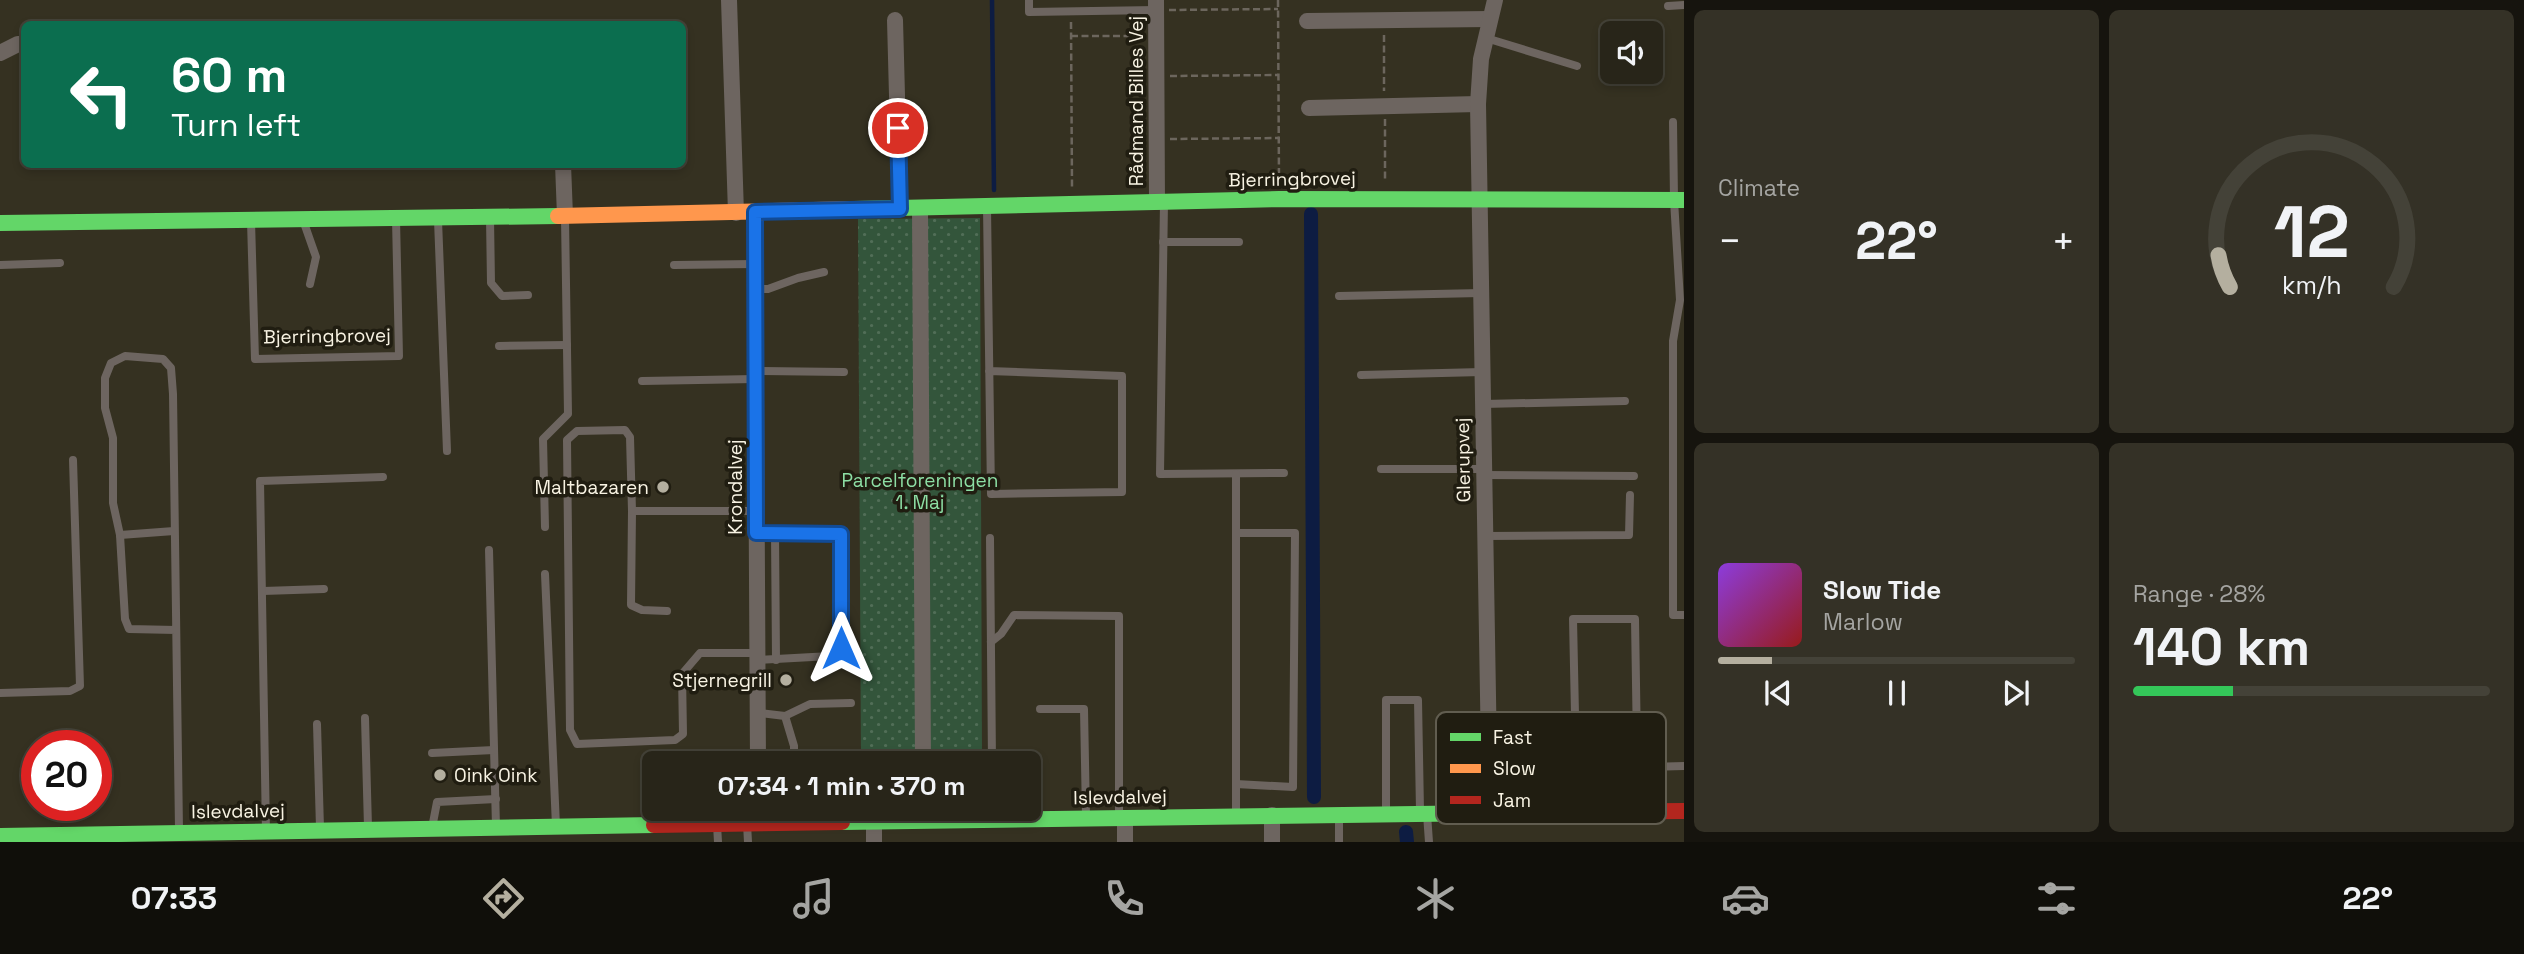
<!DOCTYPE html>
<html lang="en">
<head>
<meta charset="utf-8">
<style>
  :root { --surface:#282519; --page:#343126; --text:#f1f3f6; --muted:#a5a5a2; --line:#444238; --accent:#b4af9f }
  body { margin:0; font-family:"Space Grotesk",sans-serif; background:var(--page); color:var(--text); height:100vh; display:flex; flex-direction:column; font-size:26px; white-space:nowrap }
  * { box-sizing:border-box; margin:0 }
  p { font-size:23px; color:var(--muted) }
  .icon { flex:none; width:38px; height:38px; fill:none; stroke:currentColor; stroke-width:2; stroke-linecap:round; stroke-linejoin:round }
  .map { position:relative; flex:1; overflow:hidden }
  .side { display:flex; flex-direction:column; gap:10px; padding:10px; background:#16140e; width:840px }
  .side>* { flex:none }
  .guide { position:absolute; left:21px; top:21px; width:665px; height:147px; border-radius:10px; box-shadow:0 4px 10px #0003,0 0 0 2px var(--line); background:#0b6e4f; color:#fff; overflow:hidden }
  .fabs { position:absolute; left:1600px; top:21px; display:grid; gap:14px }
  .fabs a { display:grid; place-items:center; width:63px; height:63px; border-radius:10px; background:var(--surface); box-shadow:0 4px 10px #0003,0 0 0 2px var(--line); font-size:35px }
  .speed { position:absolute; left:21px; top:730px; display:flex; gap:14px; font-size:35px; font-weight:700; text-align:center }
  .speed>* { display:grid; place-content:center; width:91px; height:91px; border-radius:50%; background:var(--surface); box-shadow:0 4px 10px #0003,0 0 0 2px var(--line); line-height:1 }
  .speed .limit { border:10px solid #d22; background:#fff; color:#111 }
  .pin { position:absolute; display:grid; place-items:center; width:60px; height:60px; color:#fff; margin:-30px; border:4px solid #fff; border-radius:50%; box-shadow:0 2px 7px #0007 }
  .me { position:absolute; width:77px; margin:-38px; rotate:0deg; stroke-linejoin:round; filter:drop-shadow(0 0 5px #0008) }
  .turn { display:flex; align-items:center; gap:24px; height:147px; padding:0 35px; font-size:32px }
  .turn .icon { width:91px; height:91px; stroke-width:2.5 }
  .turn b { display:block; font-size:49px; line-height:60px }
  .big { font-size:52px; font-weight:600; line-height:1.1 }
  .side .tile { flex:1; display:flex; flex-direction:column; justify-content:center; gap:10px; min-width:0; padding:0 24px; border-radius:10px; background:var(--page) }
  .side .dial { align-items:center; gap:0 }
  .dial svg { height:182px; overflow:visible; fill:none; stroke:var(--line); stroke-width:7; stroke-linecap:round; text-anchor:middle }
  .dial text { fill:var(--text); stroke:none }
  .song { display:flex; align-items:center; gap:21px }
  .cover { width:84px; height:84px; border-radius:10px; background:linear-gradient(135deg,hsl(270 70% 55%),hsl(0 70% 35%)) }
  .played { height:7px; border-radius:4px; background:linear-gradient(90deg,var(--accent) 15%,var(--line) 15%) }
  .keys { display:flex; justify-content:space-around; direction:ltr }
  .heat { display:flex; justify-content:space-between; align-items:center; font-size:38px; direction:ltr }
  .charge { height:10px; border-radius:5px; background:linear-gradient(90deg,#34c759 28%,var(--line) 0) }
  .side .tiles { flex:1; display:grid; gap:10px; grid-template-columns:repeat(2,1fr) }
  .trip { position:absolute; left:642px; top:751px; width:399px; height:70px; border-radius:10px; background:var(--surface); box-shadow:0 4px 10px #0003,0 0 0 2px var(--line); font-weight:600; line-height:70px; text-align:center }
  .tabs { display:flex; height:112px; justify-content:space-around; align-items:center; background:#100f0a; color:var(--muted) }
  .tabs .icon { width:49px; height:49px }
  .tabs .current { color:var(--accent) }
  .tabs b { font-size:32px; color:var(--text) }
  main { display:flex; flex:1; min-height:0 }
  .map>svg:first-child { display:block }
  .grass { fill:url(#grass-dots) }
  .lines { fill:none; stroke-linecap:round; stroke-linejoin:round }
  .stream { stroke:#0d1c42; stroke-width:4.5 }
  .canal { stroke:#0d1c42; stroke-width:14 }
  .path { stroke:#6c665d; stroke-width:2.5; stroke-dasharray:7 3.5; stroke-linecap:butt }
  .lane { stroke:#6d6560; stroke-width:8 }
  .street { stroke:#6d6560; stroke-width:16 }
  .fast { stroke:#63d668; stroke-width:16 }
  .slow { stroke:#ff974d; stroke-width:16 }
  .jam { stroke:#b3261e; stroke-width:16 }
  .route-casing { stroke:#114b97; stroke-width:18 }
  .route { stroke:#1a73e8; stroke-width:12 }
  .poi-dot { fill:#b4af9f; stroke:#201d11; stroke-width:2.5 }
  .labels { text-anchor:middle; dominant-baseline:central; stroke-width:7; stroke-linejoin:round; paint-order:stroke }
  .street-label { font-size:19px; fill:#f8f3e3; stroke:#201d11 }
  .park-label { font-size:19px; fill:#8ddea4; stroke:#201d11 }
  .poi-label { font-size:19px; fill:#f8f3e3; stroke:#201d11; text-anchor:end }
  .key { fill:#201d11; stroke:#615d50; stroke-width:2 }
  .key-label { font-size:19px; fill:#f8f3e3 }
</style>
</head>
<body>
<main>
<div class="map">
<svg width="1684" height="842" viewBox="0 0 1684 842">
  <defs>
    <pattern id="grass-dots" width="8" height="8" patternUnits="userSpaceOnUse" patternTransform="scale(1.75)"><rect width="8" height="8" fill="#33553b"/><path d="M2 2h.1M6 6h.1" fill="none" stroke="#516e57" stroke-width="1.8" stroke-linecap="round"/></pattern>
  </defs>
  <rect width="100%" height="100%" fill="#353121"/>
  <!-- grass -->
  <path class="grass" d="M980,218L982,763H861L858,219Z"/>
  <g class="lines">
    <!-- stream -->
    <path class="stream" d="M992,0L994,190"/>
    <!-- canal -->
    <g class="canal">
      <path d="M1311,214L1314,797"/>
      <path d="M1406,832L1407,842"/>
    </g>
    <!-- path -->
    <g class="path">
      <path d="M1278,0L1279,182"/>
      <path d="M1169,10L1278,9"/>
      <path d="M1071,22L1072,187"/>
      <path d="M1384,35V91"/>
      <path d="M1071,36H1141"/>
      <path d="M1170,76L1278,75"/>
      <path d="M1385,119V182"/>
      <path d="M1170,139L1279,138"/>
    </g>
    <!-- lane -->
    <g class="lane">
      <path d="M1029,0V12L1156,10"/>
      <path d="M1668,6L1684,5"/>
      <path d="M1486,38L1577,66"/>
      <path d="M1673,122L1674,200L1680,300L1673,341V615H1684"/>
      <path d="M1164,202L1160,474L1284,473"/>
      <path d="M987,207L991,494L1122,492V376L989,371"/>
      <path d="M490,218L491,283L502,296L528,295"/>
      <path d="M303,220L316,257L310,284"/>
      <path d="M438,220L447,451"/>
      <path d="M251,221L255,359L399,356L396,219"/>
      <path d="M1163,242H1239"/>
      <path d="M0,265L60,263"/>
      <path d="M674,265L755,264"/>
      <path d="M755,289H768L798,278L824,272"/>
      <path d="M1339,296L1481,293"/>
      <path d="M499,346L567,345"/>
      <path d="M756,371L844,372"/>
      <path d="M1361,375L1482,372"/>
      <path d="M642,381L755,379"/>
      <path d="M1483,404L1625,401"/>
      <path d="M1381,469H1484"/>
      <path d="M1484,475L1634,476"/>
      <path d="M632,511L631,605L642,610L667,611"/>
      <path d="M756,511H632L630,437L625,430L577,431L567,440L570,730L577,744L675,740L683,734L682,674L700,653H757"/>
      <path d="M545,527L543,439L568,414L565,218"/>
      <path d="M756,533L841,534V648L831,656L758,660"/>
      <path d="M775,533L776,660"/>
      <path d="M120,535L174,531"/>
      <path d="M1485,536L1629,535L1630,495"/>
      <path d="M990,538L992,763"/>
      <path d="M489,550L496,827"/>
      <path d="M545,574L556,826"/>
      <path d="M263,591L324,589"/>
      <path d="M176,630L129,629L125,619L120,535L113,503V438L105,408V378L111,363L125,356L163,359L171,368L173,394L179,830"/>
      <path d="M991,642L1001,634L1014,615L1119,616V815"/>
      <path d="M0,693L70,691L80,686L73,460"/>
      <path d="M1040,709H1084L1086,816"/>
      <path d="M759,713L785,716L794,746V763"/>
      <path d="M785,716L810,704L851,703"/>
      <path d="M365,718L368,827"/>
      <path d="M317,724L320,828"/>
      <path d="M432,753L494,750"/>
      <path d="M1029,770L1031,817"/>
      <path d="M1236,784L1293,787L1295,533H1236"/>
      <path d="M1648,809L1647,767L1684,766"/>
      <path d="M1577,810L1573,619H1635L1638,812"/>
      <path d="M1236,814V474"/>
      <path d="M1339,814V842"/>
      <path d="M1386,814V700H1418L1420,811"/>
      <path d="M1427,814L1429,842"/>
      <path d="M747,824L748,842"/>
      <path d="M717,825L718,842"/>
      <path d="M432,828L437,802L496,799"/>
      <path d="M266,832L260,481L383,477"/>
    </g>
    <!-- street -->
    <g class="street">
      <path d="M729,0L736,213"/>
      <path d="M1156,0L1157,202"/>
      <path d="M895,20L900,209"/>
      <path d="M1307,21L1490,19"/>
      <path d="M0,53L18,44H24"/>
      <path d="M1309,108L1478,104"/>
      <path d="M563,164L565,216"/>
      <path d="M920,208L923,763"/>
      <path d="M755,212L758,763"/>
      <path d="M759,808V823"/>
      <path d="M1490,814L1478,104L1481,59L1495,0"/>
      <path d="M1272,815V842"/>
      <path d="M874,821V842"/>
      <path d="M1125,842V818"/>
    </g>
    <!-- fast -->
    <g class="fast">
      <path d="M854,209L1279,199L1684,200"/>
      <path d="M0,223L558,216"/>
      <path d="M842,822L1553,812"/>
      <path d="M0,836L654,825"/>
    </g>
    <!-- slow -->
    <path class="slow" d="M558,216L854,209"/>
    <!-- jam -->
    <g class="jam">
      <path d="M1553,812L1684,811"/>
      <path d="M654,825L842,822"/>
    </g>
  </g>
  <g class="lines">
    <!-- route casing -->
    <g class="route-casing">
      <path id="route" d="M841,648V534L756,533L755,212L900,209L898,128"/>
    </g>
    <!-- route -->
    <use href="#route" class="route"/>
  </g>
  <!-- markers -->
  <g class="poi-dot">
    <circle cx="663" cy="487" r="7"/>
    <circle cx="786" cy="680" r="7"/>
    <circle cx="440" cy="775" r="7"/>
  </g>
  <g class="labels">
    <!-- street labels -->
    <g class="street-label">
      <text transform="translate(1136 101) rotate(-90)">Rådmand Billes Vej</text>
      <text transform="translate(1292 179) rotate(-1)">Bjerringbrovej</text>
      <text transform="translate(327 336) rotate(-1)">Bjerringbrovej</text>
      <text transform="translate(1463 460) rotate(-91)">Glerupvej</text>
      <text transform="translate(735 487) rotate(-90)">Krondalvej</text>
      <text transform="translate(1120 797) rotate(-1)">Islevdalvej</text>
      <text transform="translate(238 811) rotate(-1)">Islevdalvej</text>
    </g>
    <!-- park labels -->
    <g class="park-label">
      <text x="920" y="480">Parcelforeningen<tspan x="920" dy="22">1. Maj</tspan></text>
    </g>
    <!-- poi labels -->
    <g class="poi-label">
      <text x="649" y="487">Maltbazaren</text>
      <text x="772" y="680">Stjernegrill</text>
      <text x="454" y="775" text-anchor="start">Oink Oink</text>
    </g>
  </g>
  <!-- legend -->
  <rect x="1436" y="712" width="230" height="112" rx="10" class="key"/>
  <rect x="1450" y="733" width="31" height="8" fill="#63d668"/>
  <rect x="1450" y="764" width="31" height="9" fill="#ff974d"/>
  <rect x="1450" y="796" width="31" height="8" fill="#b3261e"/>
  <g class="key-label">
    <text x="1493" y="744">Fast</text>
    <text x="1493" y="775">Slow</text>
    <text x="1493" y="807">Jam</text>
  </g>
</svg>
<div class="fabs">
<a><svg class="icon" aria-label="sound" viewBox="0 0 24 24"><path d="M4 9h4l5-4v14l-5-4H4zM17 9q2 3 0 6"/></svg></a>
</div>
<div class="speed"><div class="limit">20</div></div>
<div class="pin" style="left:898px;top:128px;background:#d93025"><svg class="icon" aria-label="arrive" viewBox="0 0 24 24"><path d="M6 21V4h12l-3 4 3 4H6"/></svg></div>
<svg class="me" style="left:841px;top:648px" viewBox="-20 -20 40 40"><path d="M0-17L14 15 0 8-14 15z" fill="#1a73e8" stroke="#fff" stroke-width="4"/></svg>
<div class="trip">07:34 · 1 min · 370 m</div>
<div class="guide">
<div class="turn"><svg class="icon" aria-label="left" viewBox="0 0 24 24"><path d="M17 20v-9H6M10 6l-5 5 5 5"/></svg><div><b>60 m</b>Turn left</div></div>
</div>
</div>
<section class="side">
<div class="tiles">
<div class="tile"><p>Climate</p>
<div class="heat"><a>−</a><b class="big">22°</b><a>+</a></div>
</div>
<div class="tile dial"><svg viewBox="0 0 100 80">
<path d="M14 69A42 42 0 1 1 86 69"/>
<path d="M14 69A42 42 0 0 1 9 55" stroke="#b4af9f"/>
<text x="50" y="56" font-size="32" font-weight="700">12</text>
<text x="50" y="72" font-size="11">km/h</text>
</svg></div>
<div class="tile">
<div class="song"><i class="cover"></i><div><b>Slow Tide</b><p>Marlow</p></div></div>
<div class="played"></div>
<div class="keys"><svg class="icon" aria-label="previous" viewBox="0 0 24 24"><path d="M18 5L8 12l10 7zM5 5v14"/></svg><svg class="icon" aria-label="pause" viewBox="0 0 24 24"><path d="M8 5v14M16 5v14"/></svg><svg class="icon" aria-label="next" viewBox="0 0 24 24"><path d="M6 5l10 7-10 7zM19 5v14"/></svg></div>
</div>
<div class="tile"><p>Range · 28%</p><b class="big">140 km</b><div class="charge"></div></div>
</div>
</section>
</main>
<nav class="tabs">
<b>07:33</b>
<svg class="icon current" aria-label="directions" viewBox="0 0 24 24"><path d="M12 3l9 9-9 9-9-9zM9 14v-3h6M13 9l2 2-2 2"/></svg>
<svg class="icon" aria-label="music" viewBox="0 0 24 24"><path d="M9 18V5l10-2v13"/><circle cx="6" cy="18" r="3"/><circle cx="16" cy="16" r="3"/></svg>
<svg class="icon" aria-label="phone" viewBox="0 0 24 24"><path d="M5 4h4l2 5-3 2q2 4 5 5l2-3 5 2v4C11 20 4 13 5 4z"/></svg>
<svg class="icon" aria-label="climate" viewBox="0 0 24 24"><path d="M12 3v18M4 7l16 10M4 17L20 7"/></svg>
<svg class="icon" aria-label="car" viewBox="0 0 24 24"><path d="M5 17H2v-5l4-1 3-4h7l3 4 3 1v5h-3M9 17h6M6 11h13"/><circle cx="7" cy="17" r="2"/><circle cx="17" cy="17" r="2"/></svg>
<svg class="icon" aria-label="filters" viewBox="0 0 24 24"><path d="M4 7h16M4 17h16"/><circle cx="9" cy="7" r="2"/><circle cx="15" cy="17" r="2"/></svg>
<b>22°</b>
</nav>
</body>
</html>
